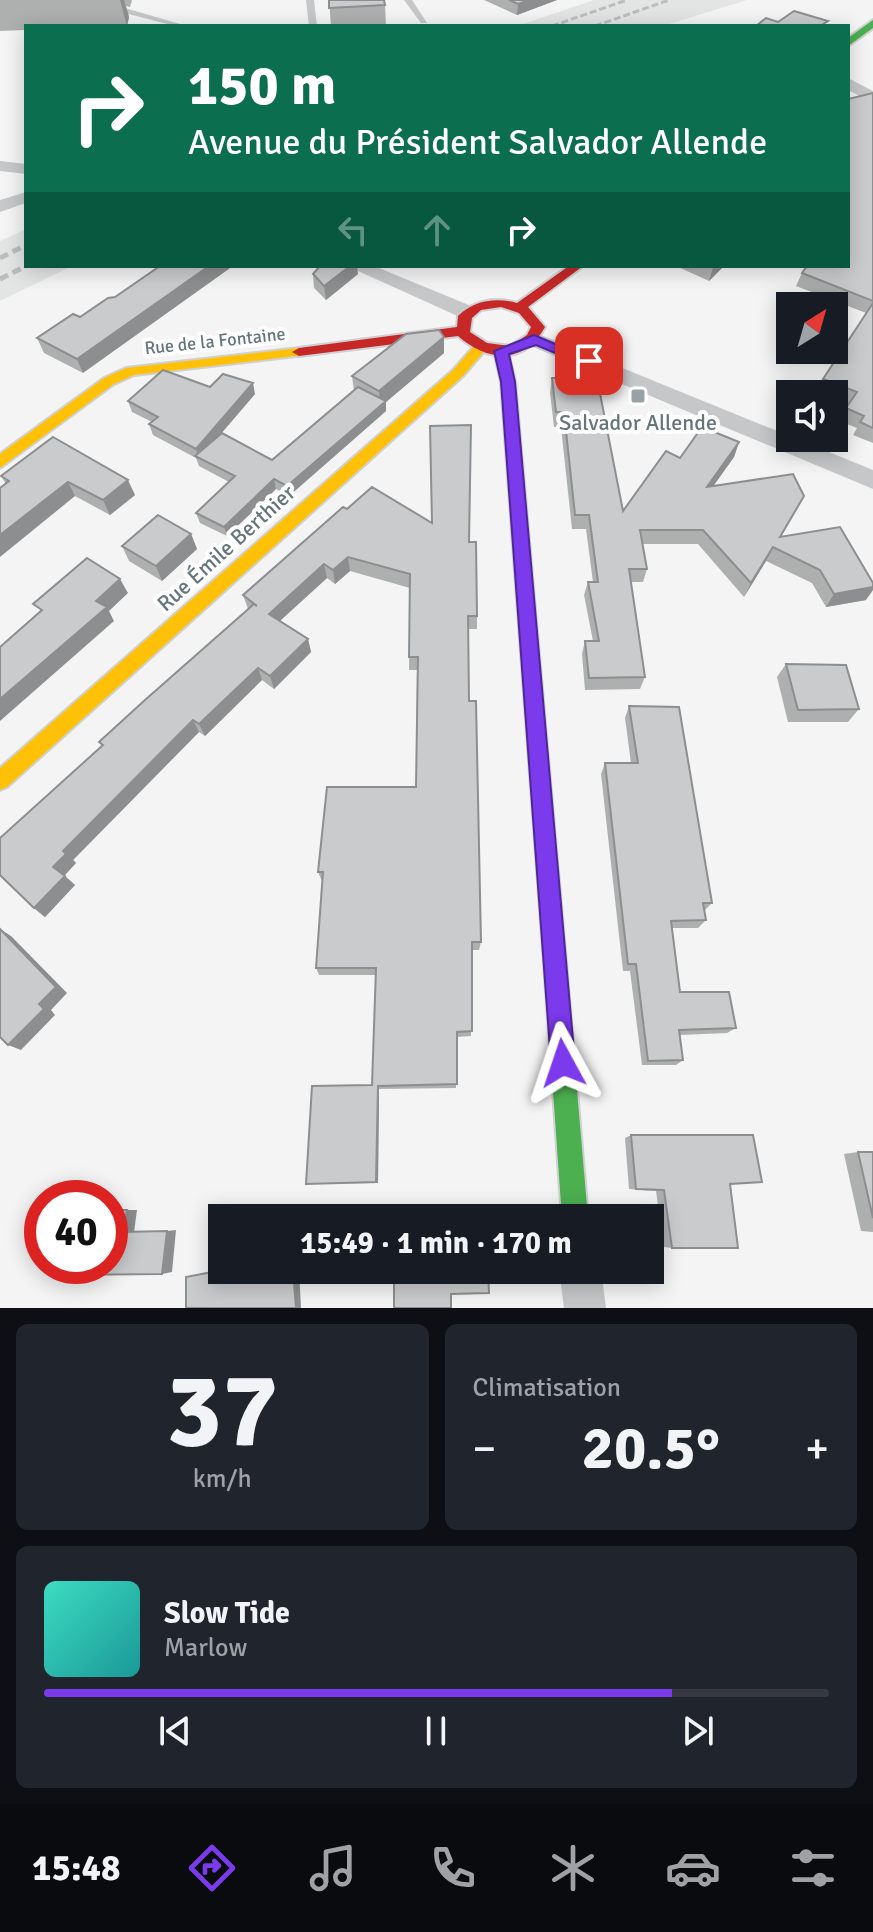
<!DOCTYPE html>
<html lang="fr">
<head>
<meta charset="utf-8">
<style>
  :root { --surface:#171b24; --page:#20242c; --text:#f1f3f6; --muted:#9ea1a6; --line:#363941; --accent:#7c3aed }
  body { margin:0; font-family:Signika,sans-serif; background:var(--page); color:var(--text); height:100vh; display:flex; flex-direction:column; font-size:30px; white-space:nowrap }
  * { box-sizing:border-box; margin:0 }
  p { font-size:26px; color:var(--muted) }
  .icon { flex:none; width:44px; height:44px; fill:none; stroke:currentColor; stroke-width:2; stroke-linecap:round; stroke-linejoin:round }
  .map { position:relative; height:1308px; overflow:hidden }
  .sheet { display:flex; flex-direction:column; gap:16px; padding:16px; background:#0d0f14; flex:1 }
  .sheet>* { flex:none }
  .guide { position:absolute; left:24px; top:24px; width:826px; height:244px; border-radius:0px; box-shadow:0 4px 20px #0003; background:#0b6e4f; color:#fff; overflow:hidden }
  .needle { width:52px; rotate:37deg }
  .tools { position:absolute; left:776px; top:292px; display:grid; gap:16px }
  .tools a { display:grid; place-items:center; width:72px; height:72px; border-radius:0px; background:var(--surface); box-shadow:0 4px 20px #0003; font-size:40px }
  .speed { position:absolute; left:24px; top:1180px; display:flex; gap:16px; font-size:40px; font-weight:700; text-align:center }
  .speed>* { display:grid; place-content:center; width:104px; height:104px; border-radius:50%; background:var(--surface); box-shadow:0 4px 20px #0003; line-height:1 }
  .speed .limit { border:12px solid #d22; background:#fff; color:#111 }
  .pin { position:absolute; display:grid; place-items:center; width:68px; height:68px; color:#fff; margin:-34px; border-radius:16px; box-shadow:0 4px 12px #0006 }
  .me { position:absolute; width:88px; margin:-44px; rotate:355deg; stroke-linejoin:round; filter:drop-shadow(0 0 6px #0008) }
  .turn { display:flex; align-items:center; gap:28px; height:168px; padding:0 32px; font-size:36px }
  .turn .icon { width:104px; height:104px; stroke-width:2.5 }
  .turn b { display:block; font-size:56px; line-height:68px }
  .lanes { display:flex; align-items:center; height:76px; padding:0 32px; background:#0003; justify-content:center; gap:40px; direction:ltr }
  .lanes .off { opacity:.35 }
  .big { font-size:60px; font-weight:700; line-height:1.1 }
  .sheet .card { flex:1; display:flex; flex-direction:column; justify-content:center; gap:12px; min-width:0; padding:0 28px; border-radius:12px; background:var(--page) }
  .sheet .dial { align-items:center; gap:0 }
  .dial b { font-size:104px; line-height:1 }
  .song { display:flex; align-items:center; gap:24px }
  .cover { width:96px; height:96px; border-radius:12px; background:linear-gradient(135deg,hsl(170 70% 55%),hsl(180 70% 35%)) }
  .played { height:8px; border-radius:4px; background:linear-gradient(90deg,var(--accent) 80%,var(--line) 80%) }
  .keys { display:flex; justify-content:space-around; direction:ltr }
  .heat { display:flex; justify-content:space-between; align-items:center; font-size:44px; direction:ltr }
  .sheet .tiles { flex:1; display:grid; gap:16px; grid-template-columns:1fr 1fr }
  .card:last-child { grid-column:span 2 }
  .trip { position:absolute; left:208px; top:1204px; width:456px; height:80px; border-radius:0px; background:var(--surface); box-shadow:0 4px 20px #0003; font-weight:700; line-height:80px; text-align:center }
  .dock { display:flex; height:128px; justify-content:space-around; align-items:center; background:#090b0e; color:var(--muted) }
  .dock .icon { width:56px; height:56px }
  .dock .current { color:var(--accent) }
  .dock b { font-size:36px; color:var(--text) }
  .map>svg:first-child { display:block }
  .built { fill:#e3e5e4 }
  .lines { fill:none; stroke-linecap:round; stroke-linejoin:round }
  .fast-casing { stroke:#cfd0d1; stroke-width:4 }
  .slow-casing { stroke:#cfd0d1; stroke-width:4 }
  .jam-casing { stroke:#cfd0d1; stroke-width:4 }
  .lane { fill:#c5c7c8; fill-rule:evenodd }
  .street { fill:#c5c7c8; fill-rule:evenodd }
  .fast { fill:#4caf50; fill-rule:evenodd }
  .slow { fill:#ffc107; fill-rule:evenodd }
  .jam { fill:#c62828; fill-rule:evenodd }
  .rail-far1 { stroke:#bbbdbe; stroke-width:3; stroke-dasharray:7 3; stroke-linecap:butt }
  .rail { stroke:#bbbdbe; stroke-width:5; stroke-dasharray:9 5; stroke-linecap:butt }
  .wall { fill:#aeafaf }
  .shaded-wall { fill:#8d8e8f }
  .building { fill:#cacbcc; stroke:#8d8e8f; stroke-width:2 }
  .route { fill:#7c3aed; stroke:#51269a; stroke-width:2 }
  .poi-dot { fill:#96a2a5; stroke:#fff; stroke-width:3 }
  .labels { text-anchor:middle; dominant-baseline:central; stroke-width:8; stroke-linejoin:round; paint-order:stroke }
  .far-street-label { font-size:18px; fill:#64767a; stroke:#fff }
  .poi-label { font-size:22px; fill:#64767a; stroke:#fff }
  .street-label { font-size:22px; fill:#64767a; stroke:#fff }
</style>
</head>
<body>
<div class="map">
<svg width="873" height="1308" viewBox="0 0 873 1308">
  <rect width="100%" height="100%" fill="#f4f4f4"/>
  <!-- built -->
  <g class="built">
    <path d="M594,0H747L663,26H517Z"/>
    <path d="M26,229V266H72L0,301V241Z"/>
  </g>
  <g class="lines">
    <!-- fast casing -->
    <g class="fast-casing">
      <g id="fast">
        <path d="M873,20V28L848,46V38Z"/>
        <path d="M555,952L563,955L566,963L588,1218H562L544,963L547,955Z"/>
      </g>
    </g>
    <!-- slow casing -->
    <g class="slow-casing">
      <g id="slow">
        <path d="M480,344L487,348L463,376L7,787L0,790V768L453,370L475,345Z"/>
        <path d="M501,347L508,351L515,382L566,963L563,971L555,974L547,971L544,963L501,382L494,351Z"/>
        <path d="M299,348L304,349V355L134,375L114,384L0,468V454L104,378L126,368Z"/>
      </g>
    </g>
    <!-- jam casing -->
    <g class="jam-casing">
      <path id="jam" d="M569,266H583L528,307L545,327C524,365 488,362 458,336L299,356L292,352L299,348L457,327L458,316C474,300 496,297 517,303ZM501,307L519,313L531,327L527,335L511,346L487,343L470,332L472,318L481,310Z"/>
    </g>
    <!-- lane -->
    <g class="lane">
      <path d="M306,0H314L317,26H309Z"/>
      <path d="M404,0H412L427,23H421Z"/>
      <path d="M105,4H111L187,26H175L105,8Z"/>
    </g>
    <!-- street -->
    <g class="street">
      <path d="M848,78L873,91V103L848,90Z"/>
      <path d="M0,161L26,164V174L0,171Z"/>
      <path d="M26,192V203L0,212V200Z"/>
      <path d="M347,266H374L476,308L479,313L469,319L462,318Z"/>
      <path d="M534,332L873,470V489L526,344L523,339L526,334Z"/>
      <path d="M559,1270H601L606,1308H564Z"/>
    </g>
    <!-- fast -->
    <use href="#fast" class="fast"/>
    <!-- slow -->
    <use href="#slow" class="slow"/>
    <!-- jam -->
    <use href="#jam" class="jam"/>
    <!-- rail-far1 -->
    <g class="rail-far1">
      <path d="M552,26L627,0"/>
      <path d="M595,26L669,0"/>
    </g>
    <!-- rail -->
    <g class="rail">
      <path d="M0,258L26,245"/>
      <path d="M0,279L26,266"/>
    </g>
  </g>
  <!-- wall -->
  <g class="wall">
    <path d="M0,0H132L130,7L126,6L129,17L127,26H26V30L0,31Z"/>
    <path d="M329,0L385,5L386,26H331Z"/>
    <path d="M484,0H557L517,15Z"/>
    <path d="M873,93V443L853,435L857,428L839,421L848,404L834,398V394H823L818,392L823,379L866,313L796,286L802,273L848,266Z"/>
    <path d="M676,266H724L709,281Z"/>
    <path d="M313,274H358L326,300L314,288Z"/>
    <path d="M73,314L83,373L44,353L37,338Z"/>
    <path d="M444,337V353L386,402V411L289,496L276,489L227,536L200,523L196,513L229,482L199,466L196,458L153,435L149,424L152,422L132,412L128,401L210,387L255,394L220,435L272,460L354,391L352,376Z"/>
    <path d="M552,378L623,511L680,458L739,442L734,457L713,486L804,496L781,536L866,600L826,607L812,583L766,561L744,597L698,544H642L647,569L643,582H631L645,677L640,689L585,690L582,654L585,641H593L584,595L588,582H593L586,529H572L561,427H554L550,393Z"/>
    <path d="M53,437L135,495L110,515L75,496L6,484L1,476Z"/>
    <path d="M347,509L432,523L469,542L477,616V629H468L469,701L481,942L479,950H472L471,1036L457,1037L456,1088L379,1089L378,1183L310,1184H306L372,1085L376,975H319L316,968L322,881L318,872L416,787L417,670H409L410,588L350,571L335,584L327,578L280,621L308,639L311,652L274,689L262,680L205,736L199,732L73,860L76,863L64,876L75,885L45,917L34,908L102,746L99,742L248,609L243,595Z"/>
    <path d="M191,534L197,549L162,581L129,561L122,546Z"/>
    <path d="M786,664L859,709L848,722H788L777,677Z"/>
    <path d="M629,706L712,903L704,911L706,920L698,928H672L680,992L736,1028L727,1033L680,1035L683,1060L676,1065H642L630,971H623L601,774L605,763H631L625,718Z"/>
    <path d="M631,1135L730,1184L672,1248L664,1247L656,1191L629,1189L625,1138Z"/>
    <path d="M858,1152H873V1232L861,1231L844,1154Z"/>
  </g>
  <!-- shaded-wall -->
  <g class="shaded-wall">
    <path d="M120,0H124L129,17L127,26Z"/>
    <path d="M529,0H557L517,15L518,4Z"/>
    <path d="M209,266H233L83,373L77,359Z"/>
    <path d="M350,266H357L358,274L326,300L324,286Z"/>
    <path d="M714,266H724L709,281L713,268Z"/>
    <path d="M444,337V353L386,402V411L289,496L287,486L380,406L379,391Z"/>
    <path d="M253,383L255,394L200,458L198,457L196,449Z"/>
    <path d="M739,442L734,457L702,502L707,487Z"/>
    <path d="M274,479L276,489L227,536L224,527Z"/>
    <path d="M128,480L135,495L110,515L103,500Z"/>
    <path d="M68,482L75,496L0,557V535Z"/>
    <path d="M191,534L197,549L162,581L156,566Z"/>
    <path d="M773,547L766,561L744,597L751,583Z"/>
    <path d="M348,557L350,571L335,584L333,570Z"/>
    <path d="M324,564L327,578L273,627L269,614Z"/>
    <path d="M120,579L128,593L109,611L114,621L0,721V699L96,601Z"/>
    <path d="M873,587V590L866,600L826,607L834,594Z"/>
    <path d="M308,639L311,652L274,689L270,676Z"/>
    <path d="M258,668L262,680L205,736L199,724Z"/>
    <path d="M193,720L199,732L73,860L76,863L64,876L53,867L63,851Z"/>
    <path d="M65,876L75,885L45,917L34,908Z"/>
    <path d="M0,929L11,936L67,993L51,1010L55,1015L21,1050L8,1045L39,1004Z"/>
    <path d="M378,1086L379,1089L378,1183L376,1182Z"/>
    <path d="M127,1210H137L134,1232H123Z"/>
    <path d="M176,1230L172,1272L162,1274L167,1231Z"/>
    <path d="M293,1270H299L301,1308H296Z"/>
  </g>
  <!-- building -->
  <g class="building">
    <path d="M329,0H384L385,5L329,8Z"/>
    <path d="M509,0H529L518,4Z"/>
    <path d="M794,11L828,21L820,26H756L766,18L778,22Z"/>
    <path d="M873,93V301L802,273L807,266H848V99Z"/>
    <path d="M160,266H209L77,359L37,338L73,314L80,317L108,298L115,297Z"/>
    <path d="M320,266H350L324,286L313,274Z"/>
    <path d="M873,303V428L860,422L864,416L846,408L857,392L823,379Z"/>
    <path d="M439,330L444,337L379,391L352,376L406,334Z"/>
    <path d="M163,370L210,387L223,374L253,383L196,449L149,424L158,417L128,401Z"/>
    <path d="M552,378H597L623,511L666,451L680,458L702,427L739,442L707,487L793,474L804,496L780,537L840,527L873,583V587L834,594L820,570L773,547L751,583L703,530H640L647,569H629L645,677L589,678L585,641H599L588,582H598L589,515H575L564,412H556Z"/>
    <path d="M358,387L386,401L287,486L274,479L224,527L196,513L235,476L195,456L222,433L272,460Z"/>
    <path d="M471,425L469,542H476L477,616H468L469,701H476L481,942H472V1031L457,1032V1084L378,1086L376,1182L306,1184L312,1086L372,1085L376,968H316L323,872H318L327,787H416L418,657H409L410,574L348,557L333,570L324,564L269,614L308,639L270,676L258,668L199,724L193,720L63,851L66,854L53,867L65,876L34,908L0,875V838L103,745L99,742L145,700L254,604L257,606L243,595L343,507L347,509L372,487L432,523L430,426Z"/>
    <path d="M53,437L128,480L103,500L68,482L0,535V488L9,481L1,476Z"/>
    <path d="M158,515L191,534L156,566L122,546Z"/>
    <path d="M87,558L120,579L96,601L107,607L0,699V647L42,610L33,604Z"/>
    <path d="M786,664L846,665L859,709L798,710Z"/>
    <path d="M629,706L679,707L712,903H703L706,920L671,921L680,992H729L736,1028L679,1030L683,1060L648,1061L636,964H628L605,763H638Z"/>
    <path d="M0,929L56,987L39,1004L44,1009L8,1045L0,1037Z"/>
    <path d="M631,1135H753L762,1182L730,1184L738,1248H672L664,1190L636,1189Z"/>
    <path d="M858,1152H873V1218Z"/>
    <rect x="389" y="1206" width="78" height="12"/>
    <path d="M110,1210H127L123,1232L167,1231L162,1274L60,1275L61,1266H110Z"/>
    <path d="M222,1270H293L296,1308H186V1277Z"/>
    <path d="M394,1270H488L489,1293L451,1294V1308H394Z"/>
  </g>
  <!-- route -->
  <path class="route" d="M534,335L596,361L584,365L536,345L509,354L515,382L575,1063L571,1072L563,1075L554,1072L551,1063L501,382L494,351Z"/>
  <!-- markers -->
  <rect class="poi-dot" x="630" y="388" width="16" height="16" rx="4"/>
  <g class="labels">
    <!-- far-street labels -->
    <g class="far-street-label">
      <text transform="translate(215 341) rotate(-6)">Rue de la Fontaine</text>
    </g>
    <!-- poi labels -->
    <g class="poi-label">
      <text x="638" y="422">Salvador Allende</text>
    </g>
    <!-- street labels -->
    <g class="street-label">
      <text transform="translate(226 548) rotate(-42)">Rue Émile Berthier</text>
    </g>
  </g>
</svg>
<div class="tools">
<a><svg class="needle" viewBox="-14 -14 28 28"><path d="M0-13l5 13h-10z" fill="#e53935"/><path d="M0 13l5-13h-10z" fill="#9ea1a6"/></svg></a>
<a><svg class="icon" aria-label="sound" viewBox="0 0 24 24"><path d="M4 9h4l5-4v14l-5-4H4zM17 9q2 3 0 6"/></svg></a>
</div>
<div class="speed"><div class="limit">40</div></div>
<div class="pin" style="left:589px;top:361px;background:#d93025"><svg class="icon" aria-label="arrive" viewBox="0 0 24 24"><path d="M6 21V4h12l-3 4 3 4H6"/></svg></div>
<svg class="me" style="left:563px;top:1063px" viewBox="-20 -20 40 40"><path d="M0-17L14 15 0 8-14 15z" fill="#7c3aed" stroke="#fff" stroke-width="4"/></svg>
<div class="trip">15:49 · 1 min · 170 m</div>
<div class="guide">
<div class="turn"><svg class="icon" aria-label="right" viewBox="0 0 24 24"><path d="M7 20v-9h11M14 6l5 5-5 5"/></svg><div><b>150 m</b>Avenue du Président Salvador Allende</div></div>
<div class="lanes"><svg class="icon off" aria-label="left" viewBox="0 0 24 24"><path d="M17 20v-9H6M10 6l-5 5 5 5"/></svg><svg class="icon off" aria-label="ahead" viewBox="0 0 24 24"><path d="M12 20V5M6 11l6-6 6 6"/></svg><svg class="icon" aria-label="right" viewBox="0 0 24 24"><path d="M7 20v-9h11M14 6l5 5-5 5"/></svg></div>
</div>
</div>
<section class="sheet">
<div class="tiles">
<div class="card dial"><b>37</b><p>km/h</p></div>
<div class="card"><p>Climatisation</p>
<div class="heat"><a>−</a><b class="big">20.5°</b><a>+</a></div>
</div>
<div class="card">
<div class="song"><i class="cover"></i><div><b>Slow Tide</b><p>Marlow</p></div></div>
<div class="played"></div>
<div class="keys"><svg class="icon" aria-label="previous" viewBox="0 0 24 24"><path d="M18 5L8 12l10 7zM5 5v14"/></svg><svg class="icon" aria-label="pause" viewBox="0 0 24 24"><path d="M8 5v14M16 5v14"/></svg><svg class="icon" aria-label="next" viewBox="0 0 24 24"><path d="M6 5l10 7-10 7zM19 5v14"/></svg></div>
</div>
</div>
</section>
<nav class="dock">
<b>15:48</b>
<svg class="icon current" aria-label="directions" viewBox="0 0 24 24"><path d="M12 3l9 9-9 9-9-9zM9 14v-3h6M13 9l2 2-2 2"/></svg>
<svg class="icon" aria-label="music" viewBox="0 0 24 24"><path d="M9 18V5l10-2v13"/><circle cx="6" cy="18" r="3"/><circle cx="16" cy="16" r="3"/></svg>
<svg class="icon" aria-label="phone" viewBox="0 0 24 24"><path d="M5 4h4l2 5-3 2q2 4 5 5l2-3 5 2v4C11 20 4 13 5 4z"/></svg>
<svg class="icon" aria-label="climate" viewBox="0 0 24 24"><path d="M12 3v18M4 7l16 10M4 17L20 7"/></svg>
<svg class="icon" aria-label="car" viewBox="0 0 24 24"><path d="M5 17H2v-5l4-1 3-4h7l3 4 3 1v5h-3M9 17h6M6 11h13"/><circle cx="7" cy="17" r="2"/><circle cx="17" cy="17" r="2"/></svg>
<svg class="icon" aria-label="filters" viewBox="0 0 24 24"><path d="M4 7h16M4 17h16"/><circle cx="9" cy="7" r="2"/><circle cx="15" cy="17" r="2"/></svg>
</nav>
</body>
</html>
